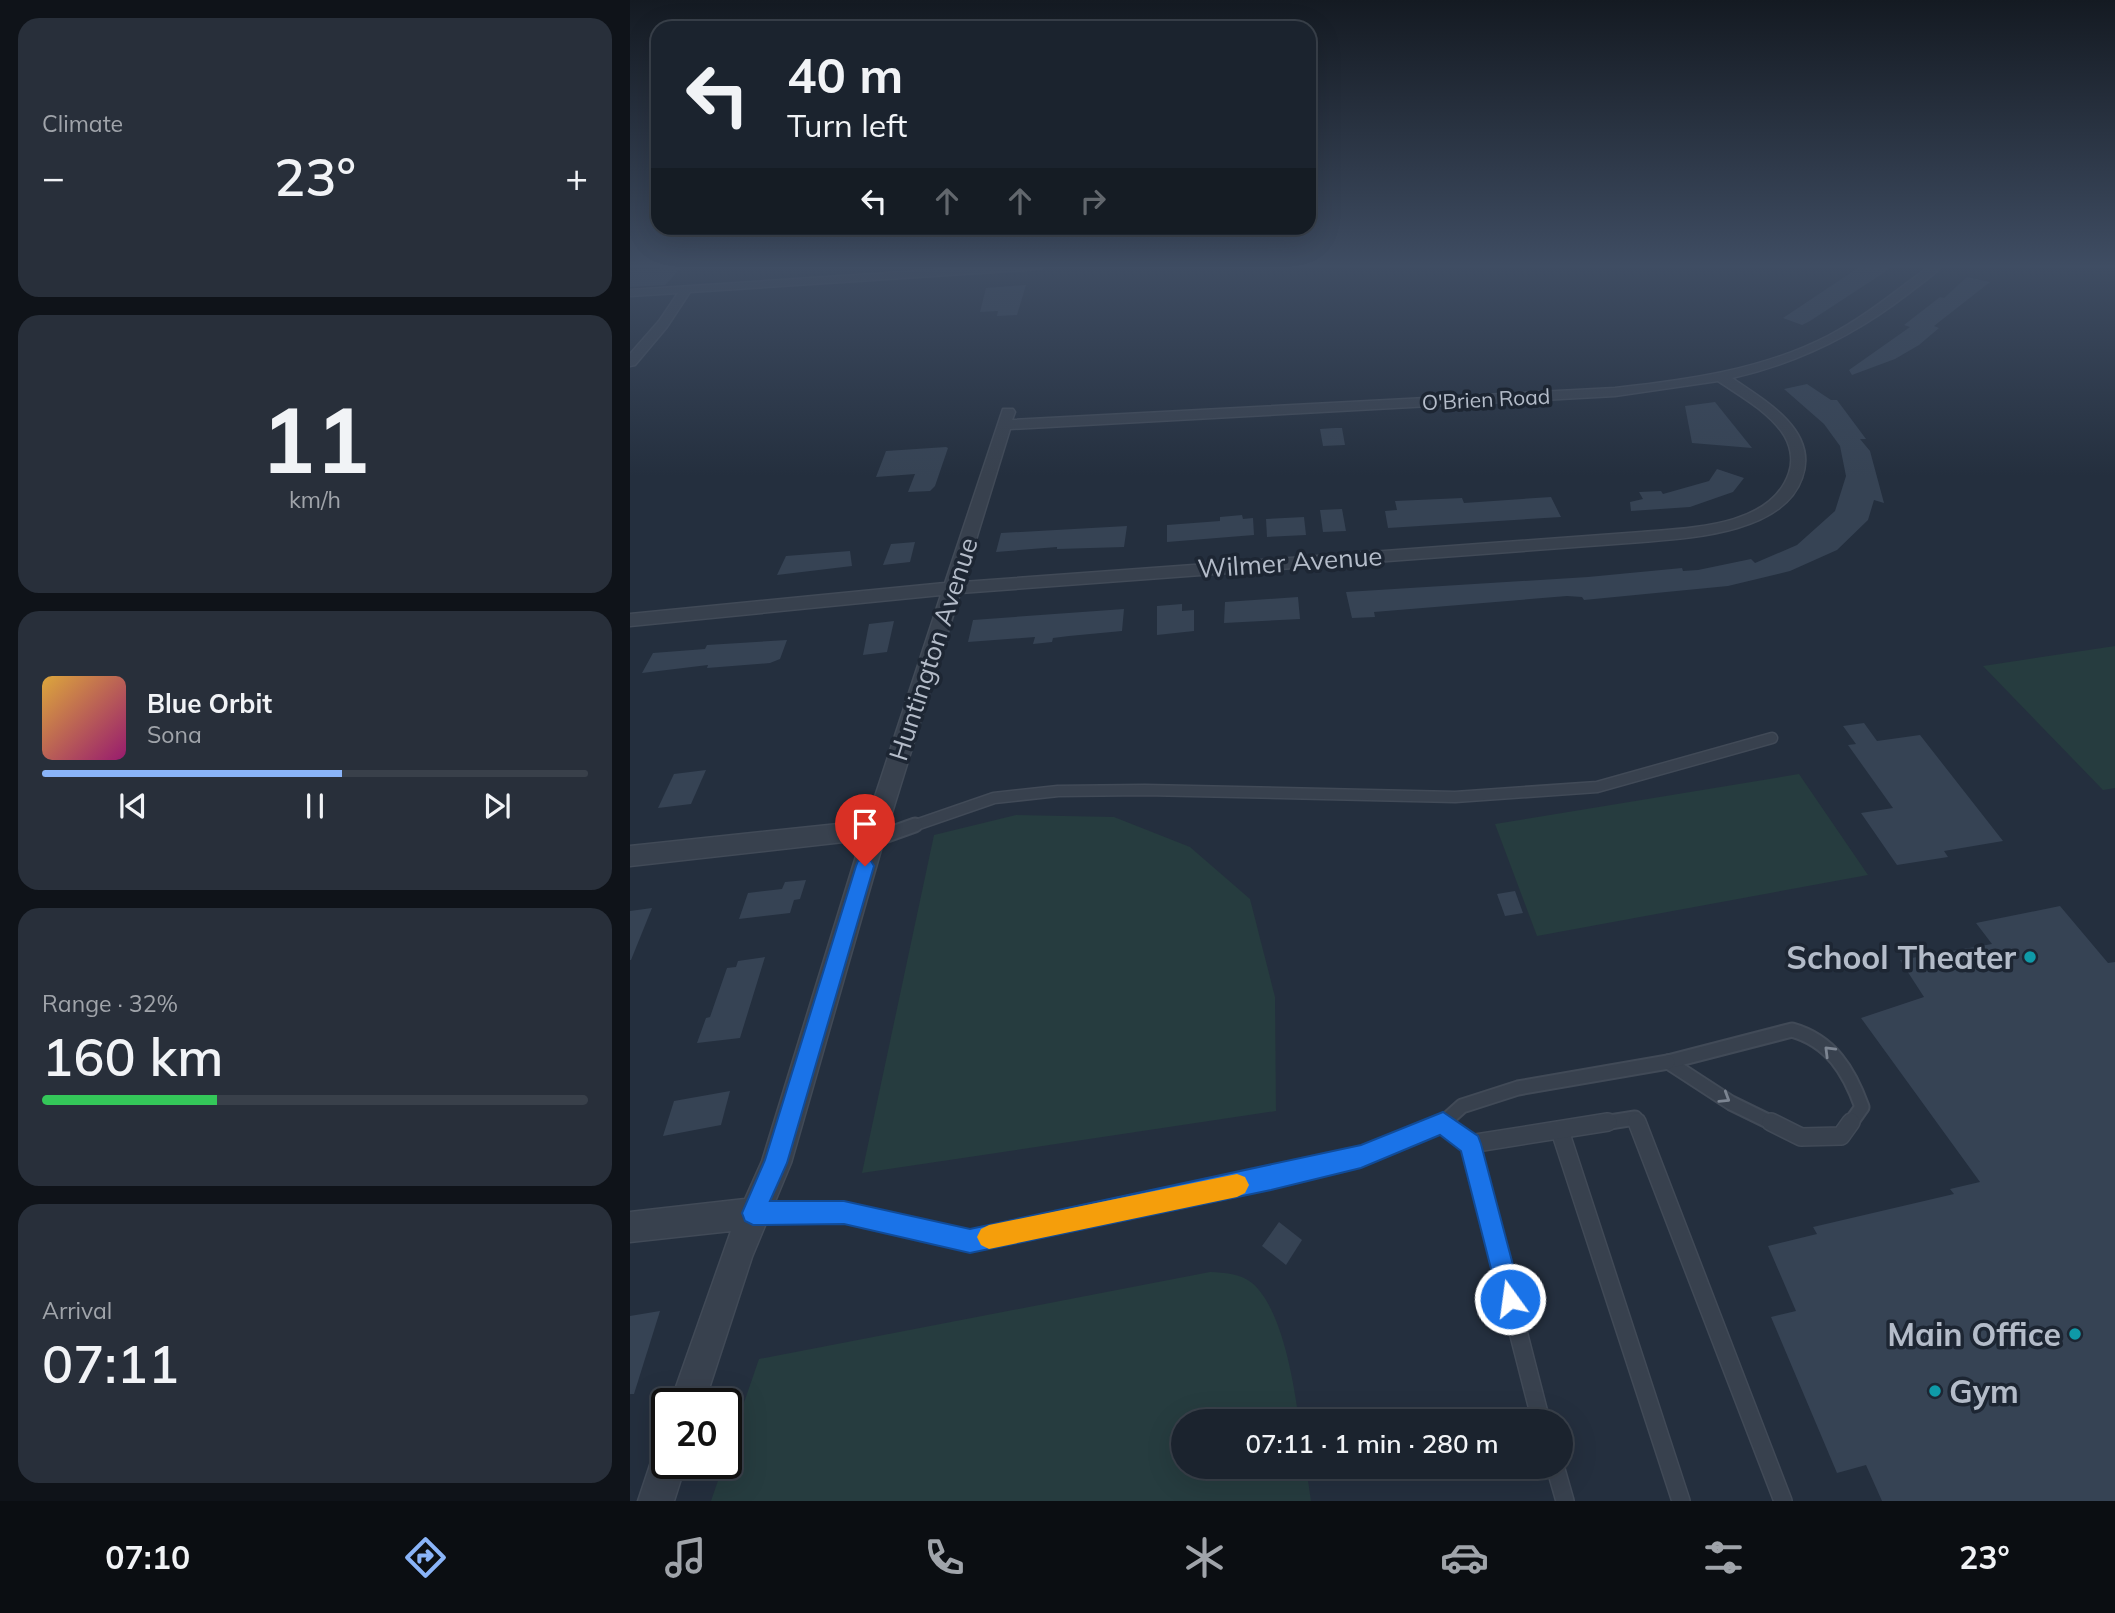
<!DOCTYPE html>
<html lang="en">
<head>
<meta charset="utf-8">
<style>
  :root { --surface:#1b232e; --page:#282f3a; --text:#f1f3f6; --muted:#a0a4aa; --line:#39404a; --accent:#8ab4f8 }
  body { margin:0; font-family:Mulish,sans-serif; background:var(--page); color:var(--text); height:100vh; display:flex; flex-direction:column; font-size:26px; white-space:nowrap }
  * { box-sizing:border-box; margin:0 }
  p { font-size:23px; color:var(--muted) }
  .icon { flex:none; width:38px; height:38px; fill:none; stroke:currentColor; stroke-width:2; stroke-linecap:round; stroke-linejoin:round }
  .map { position:relative; flex:1; overflow:hidden }
  .details { display:flex; flex-direction:column; gap:18px; padding:18px; background:#0f1319; width:630px }
  .details>* { flex:none }
  .top-card { position:absolute; left:21px; top:21px; width:665px; height:214px; border-radius:21px; box-shadow:0 7px 28px #0002,0 0 0 2px var(--line); background:#1b232e; color:var(--text); overflow:hidden }
  .speed { position:absolute; left:21px; top:1388px; display:flex; gap:14px; font-size:35px; font-weight:700; text-align:center }
  .speed>* { display:grid; place-content:center; width:91px; height:91px; border-radius:50%; background:var(--surface); box-shadow:0 7px 28px #0002,0 0 0 2px var(--line); line-height:1 }
  .speed .limit { border:4px solid #111; border-radius:10px; background:#fff; color:#111 }
  .pin { position:absolute; display:grid; place-items:center; width:60px; height:60px; color:#fff; margin:-72px -30px; border-radius:50% 50% 50% 0; rotate:-45deg; box-shadow:0 0 7px #0007 }
  .pin .icon { rotate:45deg }
  .me { position:absolute; width:77px; margin:-38px; rotate:346deg; stroke-linejoin:round; filter:drop-shadow(0 0 5px #0008) }
  .turn { display:flex; align-items:center; gap:24px; height:147px; padding:0 21px; font-size:32px }
  .turn .icon { width:91px; height:91px; stroke-width:2.5 }
  .turn b { display:block; font-size:49px; line-height:60px }
  .lanes { display:flex; align-items:center; height:66px; padding:0 21px; background:#0003; justify-content:center; gap:35px; direction:ltr }
  .lanes .off { opacity:.35 }
  .big { font-size:52px; font-weight:600; line-height:1.1 }
  .details .card { flex:1; display:flex; flex-direction:column; justify-content:center; gap:10px; min-width:0; padding:0 24px; border-radius:21px; background:var(--page) }
  .details .dial { align-items:center; gap:0 }
  .dial b { font-size:91px; line-height:1 }
  .song { display:flex; align-items:center; gap:21px }
  .cover { width:84px; height:84px; border-radius:10px; background:linear-gradient(135deg,hsl(40 70% 55%),hsl(320 70% 35%)) }
  .played { height:7px; border-radius:4px; background:linear-gradient(90deg,var(--accent) 55%,var(--line) 55%) }
  .keys { display:flex; justify-content:space-around; direction:ltr }
  .heat { display:flex; justify-content:space-between; align-items:center; font-size:38px; direction:ltr }
  .charge { height:10px; border-radius:5px; background:linear-gradient(90deg,#34c759 32%,var(--line) 0) }
  .trip { position:absolute; left:541px; top:1409px; width:402px; height:70px; border-radius:35px; background:var(--surface); box-shadow:0 7px 28px #0002,0 0 0 2px var(--line); font-weight:600; line-height:70px; text-align:center }
  .dock { display:flex; height:112px; justify-content:space-around; align-items:center; background:#0b0e12; color:var(--muted) }
  .dock .icon { width:49px; height:49px }
  .dock .selected { color:var(--accent) }
  .dock b { font-size:32px; color:var(--text) }
  main { display:flex; flex:1; min-height:0 }
  .map>svg:first-child { display:block }
  .green { fill:#263c3f }
  .building { fill:#364354 }
  .lines { fill:none; stroke-linecap:round; stroke-linejoin:round }
  .service-far2-casing { stroke:#414a57; stroke-width:13 }
  .service-far1-casing { stroke:#414a57; stroke-width:17 }
  .service-casing { stroke:#414a57; stroke-width:20 }
  .minor-casing { stroke:#414a57; stroke-width:3 }
  .service-far2 { stroke:#38414e; stroke-width:10 }
  .service-far1 { stroke:#38414e; stroke-width:13 }
  .service { stroke:#38414e; stroke-width:17 }
  .minor { fill:#38414e; fill-rule:evenodd }
  .oneway { stroke:#7c8592 }
  .route { fill:#1a73e8; stroke:#114b97; stroke-width:2 }
  .slow { fill:#f59e0b }
  .culture-dot { fill:#0f9aa8; stroke:#1d2633; stroke-width:2.5 }
  .labels { text-anchor:middle; dominant-baseline:central; stroke-width:7; stroke-linejoin:round; paint-order:stroke }
  .far-street-label { font-size:21px; fill:#b4bcc9; stroke:#1d2633 }
  .street-label { font-size:26px; fill:#b4bcc9; stroke:#1d2633 }
  .near-poi-label { font-size:32px; font-weight:bold; fill:#b4bcc9; stroke:#1d2633; text-anchor:end }
</style>
</head>
<body>
<main>
<section class="details">
<div class="card"><p>Climate</p>
<div class="heat"><a>−</a><b class="big">23°</b><a>+</a></div>
</div>
<div class="card dial"><b>11</b><p>km/h</p></div>
<div class="card">
<div class="song"><i class="cover"></i><div><b>Blue Orbit</b><p>Sona</p></div></div>
<div class="played"></div>
<div class="keys"><svg class="icon" aria-label="previous" viewBox="0 0 24 24"><path d="M18 5L8 12l10 7zM5 5v14"/></svg><svg class="icon" aria-label="pause" viewBox="0 0 24 24"><path d="M8 5v14M16 5v14"/></svg><svg class="icon" aria-label="next" viewBox="0 0 24 24"><path d="M6 5l10 7-10 7zM19 5v14"/></svg></div>
</div>
<div class="card"><p>Range · 32%</p><b class="big">160 km</b><div class="charge"></div></div>
<div class="card"><p>Arrival</p><b class="big">07:11</b></div>
</section>
<div class="map">
<svg width="1485" height="1501" viewBox="0 0 1485 1501">
  <rect width="100%" height="100%" fill="#242f3e"/>
  <!-- green -->
  <g class="green">
    <path d="M1485,646V788L1473,790L1353,666Z"/>
    <path d="M1169,774L1238,875L907,936L865,824Z"/>
    <path d="M386,815L484,817L560,847L620,899L645,997L646,1111L232,1173L304,835Z"/>
    <path d="M580,1272C595,1273 610,1273 622,1283C652,1308 664,1383 669,1421H553V1466L676,1467L681,1501H81L94,1463H96V1455L129,1359Z"/>
  </g>
  <!-- building -->
  <g class="building">
    <path d="M1231,266H1264L1180,321L1172,325L1153,318Z"/>
    <path d="M52,267L35,285L0,287V270Z"/>
    <path d="M1337,277L1360,282L1304,326L1309,328L1289,345L1265,359L1222,375L1219,370L1280,327L1274,325L1310,297L1314,298Z"/>
    <path d="M396,285L387,315L367,316L368,311L350,312L356,288Z"/>
    <path d="M1177,384L1201,400H1207L1236,439H1230L1240,451L1254,503L1244,500L1238,520L1207,550L1160,571L1098,586L954,600L952,597L937,596L744,612L745,617L722,618L716,592L958,577L1052,568L1053,571L1068,570L1121,559L1125,563L1167,545L1205,511L1216,476L1210,446L1194,424L1154,389Z"/>
    <path d="M1085,402L1122,448L1062,443L1055,406Z"/>
    <path d="M705,428H712L715,445L693,446L690,429Z"/>
    <path d="M316,447L318,448L305,486L300,491L278,492L285,474L246,477L256,451Z"/>
    <path d="M1087,469L1114,478L1103,492L1060,507L1001,511L1000,502L1013,499L1009,492L1031,491L1033,494L1079,481Z"/>
    <path d="M921,497L931,517L758,528L755,511L767,510L765,501L832,498L834,503Z"/>
    <path d="M712,509L716,531L693,532L690,510Z"/>
    <path d="M612,515L613,519L623,518L624,535L537,542V525L590,521V517Z"/>
    <path d="M674,517L676,535L637,537L636,519Z"/>
    <path d="M497,526L494,547L427,549V547L366,552L371,533Z"/>
    <path d="M285,542L280,562L253,565L261,544Z"/>
    <path d="M220,551L222,566L147,575L156,556Z"/>
    <path d="M668,597L670,619L594,623L595,602Z"/>
    <path d="M552,604V611L564,610V631L527,635V606Z"/>
    <path d="M494,609L492,631L439,636L423,638L422,642L403,644L405,637L338,642L343,620Z"/>
    <path d="M264,621L257,652L233,655L239,624Z"/>
    <path d="M157,640L150,659L140,663L77,668L78,665L12,673L23,653L75,649L77,645Z"/>
    <path d="M1234,723L1247,741L1290,735L1373,841L1314,851L1318,857L1267,865L1231,813L1263,808L1218,745L1226,744L1213,726Z"/>
    <path d="M76,770L61,804L28,808L44,774Z"/>
    <path d="M176,880L170,899L164,900L160,913L109,919L118,893L152,889L155,882Z"/>
    <path d="M885,891L893,913L875,916L867,894Z"/>
    <path d="M1430,906L1478,963L1485,962V1501H1252L1236,1465L1207,1473L1141,1317L1166,1311L1138,1246L1187,1234L1183,1227L1324,1194L1320,1189L1350,1182L1231,1018L1294,997L1270,960L1362,944L1346,923Z"/>
    <path d="M22,908L1,960H0V911Z"/>
    <path d="M135,957L110,1038L67,1043L76,1018L80,1017L97,968L106,967L108,961Z"/>
    <path d="M100,1091L91,1125L33,1136L44,1101Z"/>
    <path d="M649,1222L672,1240L656,1265L632,1246Z"/>
    <path d="M30,1311L4,1394H0V1316Z"/>
  </g>
  <g class="lines">
    <!-- service-far2 casing -->
    <g class="service-far2-casing">
      <path id="service-far2" d="M280,827L364,798L428,791L515,790L825,797L967,787L1142,738"/>
    </g>
    <!-- service-far1 casing -->
    <g class="service-far1-casing">
      <g id="service-far1">
        <path d="M243,840L285,825"/>
        <path d="M1038,1062L1101,1103L1144,1124"/>
        <path d="M1038,1062L1162,1030C1201,1041 1219,1071 1232,1107L1220,1124"/>
        <path d="M813,1123L832,1106L888,1088L1038,1062"/>
        <path d="M810,1124H814"/>
        <path d="M967,1124L1005,1118L1007,1124"/>
      </g>
    </g>
    <!-- service casing -->
    <g class="service-casing">
      <g id="service">
        <path d="M1007,1122L1153,1501"/>
        <path d="M1141,1122L1171,1137L1211,1136L1221,1122"/>
        <path d="M930,1131L1051,1501"/>
        <path d="M840,1144L978,1122"/>
        <path d="M126,1213H214L340,1241L731,1157L813,1123L840,1144L911,1421"/>
        <path d="M925,1466L935,1501"/>
      </g>
    </g>
    <!-- minor casing -->
    <g class="minor-casing">
      <g id="minor">
        <path d="M365,266H415L410,269L60,292L37,327L5,365L0,366V354L29,321L48,293L0,296V290Z"/>
        <path d="M1300,266H1312C1303,276 1290,284 1279,293C1225,335 1168,363 1102,378C1121,391 1141,403 1157,420C1172,436 1180,456 1172,478C1153,533 1061,538 1012,542L330,593L257,829L161,1163L122,1257L74,1404H40L101,1231L0,1242V1212L115,1199L132,1161L231,840L0,866V846L237,821L311,595L0,626V614L315,583L373,409H383L385,412L382,420L985,388C1058,380 1132,370 1198,336C1235,317 1267,290 1300,266ZM1088,381C1110,396 1136,410 1152,432C1160,443 1164,459 1159,473C1141,527 1059,528 1012,532L333,582L380,429L985,396Z"/>
        <path d="M37,1446V1463H56L44,1501H8L25,1450Z"/>
      </g>
    </g>
    <!-- service-far2 -->
    <use href="#service-far2" class="service-far2"/>
    <!-- service-far1 -->
    <use href="#service-far1" class="service-far1"/>
    <!-- service -->
    <use href="#service" class="service"/>
    <!-- minor -->
    <use href="#minor" class="minor"/>
  </g>
  <!-- one-way arrows -->
  <defs><path id="oneway-chevron" d="M-2-3.5L2.5 0L-2 3.5" fill="none" stroke-width="1.6" stroke-linecap="round" stroke-linejoin="round" transform="scale(1.75)"/></defs>
  <g class="oneway">
    <use href="#oneway-chevron" transform="translate(1199 1051) rotate(-135)"/>
    <use href="#oneway-chevron" transform="translate(1095 1098) rotate(32)"/>
  </g>
  <!-- sky -->
  <linearGradient id="sky" x2="0" y2="1"><stop stop-color="#141a22"/><stop offset="0.56" stop-color="#3f4d63"/><stop offset="1" stop-color="#3f4d63" stop-opacity="0"/></linearGradient>
  <rect width="1485" height="476" fill="url(#sky)"/>
  <!-- route -->
  <path class="route" d="M235,859L241,861L244,866L157,1163L140,1201H214L340,1229L731,1145L813,1112L848,1136L851,1144L892,1299L888,1308L880,1311L871,1308L831,1151L810,1135L731,1168L641,1190L340,1253L214,1224L123,1225L115,1221L112,1213L135,1160L226,866L228,861Z"/>
  <!-- slow -->
  <path class="slow" d="M607,1174L615,1177L619,1185L615,1193L607,1197L359,1249L351,1245L347,1237L351,1229L359,1225Z"/>
  <!-- markers -->
  <g class="culture-dot">
    <circle cx="1400" cy="957" r="7"/>
    <circle cx="1445" cy="1334" r="7"/>
    <circle cx="1305" cy="1391" r="7"/>
  </g>
  <g class="labels">
    <!-- far-street labels -->
    <g class="far-street-label">
      <text transform="translate(856 399) rotate(-3)">O'Brien Road</text>
    </g>
    <!-- street labels -->
    <g class="street-label">
      <text transform="translate(660 562) rotate(-4)">Wilmer Avenue</text>
      <text transform="translate(303 649) rotate(-72)">Huntington Avenue</text>
    </g>
    <!-- near-poi labels -->
    <g class="near-poi-label">
      <text x="1386" y="957">School Theater</text>
      <text x="1431" y="1334">Main Office</text>
      <text x="1319" y="1391" text-anchor="start">Gym</text>
    </g>
  </g>
</svg>
<div class="speed"><div class="limit">20</div></div>
<div class="pin" style="left:235px;top:866px;background:#d93025"><svg class="icon" aria-label="arrive" viewBox="0 0 24 24"><path d="M6 21V4h12l-3 4 3 4H6"/></svg></div>
<svg class="me" style="left:880px;top:1299px" viewBox="-20 -20 40 40"><circle r="17" fill="#1a73e8" stroke="#fff" stroke-width="3"/><path d="M0-11L8 9 0 5-8 9z" fill="#fff"/></svg>
<div class="trip">07:11 · 1 min · 280 m</div>
<div class="top-card">
<div class="turn"><svg class="icon" aria-label="left" viewBox="0 0 24 24"><path d="M17 20v-9H6M10 6l-5 5 5 5"/></svg><div><b>40 m</b>Turn left</div></div>
<div class="lanes"><svg class="icon" aria-label="left" viewBox="0 0 24 24"><path d="M17 20v-9H6M10 6l-5 5 5 5"/></svg><svg class="icon off" aria-label="ahead" viewBox="0 0 24 24"><path d="M12 20V5M6 11l6-6 6 6"/></svg><svg class="icon off" aria-label="ahead" viewBox="0 0 24 24"><path d="M12 20V5M6 11l6-6 6 6"/></svg><svg class="icon off" aria-label="right" viewBox="0 0 24 24"><path d="M7 20v-9h11M14 6l5 5-5 5"/></svg></div>
</div>
</div>
</main>
<nav class="dock">
<b>07:10</b>
<svg class="icon selected" aria-label="directions" viewBox="0 0 24 24"><path d="M12 3l9 9-9 9-9-9zM9 14v-3h6M13 9l2 2-2 2"/></svg>
<svg class="icon" aria-label="music" viewBox="0 0 24 24"><path d="M9 18V5l10-2v13"/><circle cx="6" cy="18" r="3"/><circle cx="16" cy="16" r="3"/></svg>
<svg class="icon" aria-label="phone" viewBox="0 0 24 24"><path d="M5 4h4l2 5-3 2q2 4 5 5l2-3 5 2v4C11 20 4 13 5 4z"/></svg>
<svg class="icon" aria-label="climate" viewBox="0 0 24 24"><path d="M12 3v18M4 7l16 10M4 17L20 7"/></svg>
<svg class="icon" aria-label="car" viewBox="0 0 24 24"><path d="M5 17H2v-5l4-1 3-4h7l3 4 3 1v5h-3M9 17h6M6 11h13"/><circle cx="7" cy="17" r="2"/><circle cx="17" cy="17" r="2"/></svg>
<svg class="icon" aria-label="filters" viewBox="0 0 24 24"><path d="M4 7h16M4 17h16"/><circle cx="9" cy="7" r="2"/><circle cx="15" cy="17" r="2"/></svg>
<b>23°</b>
</nav>
</body>
</html>
